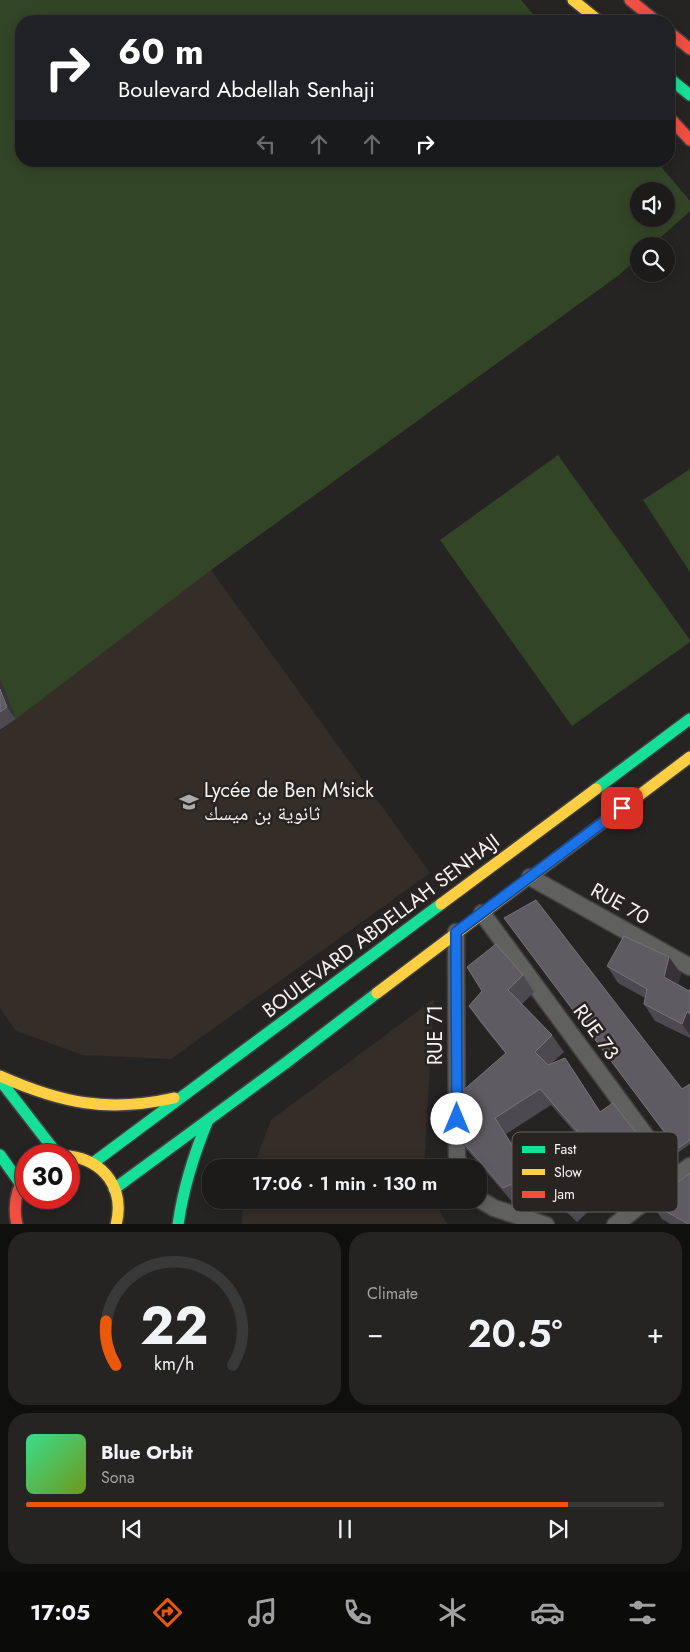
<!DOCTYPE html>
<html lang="en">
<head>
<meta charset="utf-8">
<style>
  :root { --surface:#1c1b1a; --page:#252423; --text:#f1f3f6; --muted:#a0a1a2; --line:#3a3939; --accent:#ea580c }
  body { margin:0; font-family:Jost,"Noto Naskh Arabic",sans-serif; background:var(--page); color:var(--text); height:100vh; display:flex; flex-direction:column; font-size:19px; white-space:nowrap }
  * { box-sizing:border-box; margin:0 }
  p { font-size:16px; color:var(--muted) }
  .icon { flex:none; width:28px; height:28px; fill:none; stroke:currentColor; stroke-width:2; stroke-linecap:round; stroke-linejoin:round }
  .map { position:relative; height:1224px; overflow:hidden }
  .details { display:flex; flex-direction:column; gap:8px; padding:8px; background:#0f0f0e; flex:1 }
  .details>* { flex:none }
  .guide { position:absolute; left:15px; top:15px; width:660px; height:152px; border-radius:20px; box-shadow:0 2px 12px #0003,0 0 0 1px var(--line); background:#202124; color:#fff; overflow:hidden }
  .controls { position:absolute; left:630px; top:182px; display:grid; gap:10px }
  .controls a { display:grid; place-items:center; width:45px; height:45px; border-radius:50%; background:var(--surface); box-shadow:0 2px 12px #0003,0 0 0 1px var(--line); font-size:25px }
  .speed { position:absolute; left:15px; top:1144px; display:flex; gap:10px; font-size:25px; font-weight:700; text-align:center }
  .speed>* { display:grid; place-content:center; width:65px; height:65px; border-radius:50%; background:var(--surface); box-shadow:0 2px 12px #0003,0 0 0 1px var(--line); line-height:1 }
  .speed .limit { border:8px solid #d22; background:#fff; color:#111 }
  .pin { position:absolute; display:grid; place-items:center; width:42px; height:42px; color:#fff; margin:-21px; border-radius:10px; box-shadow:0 2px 8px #0006 }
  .me { position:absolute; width:55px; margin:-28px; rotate:0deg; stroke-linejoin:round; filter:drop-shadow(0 0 4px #0008) }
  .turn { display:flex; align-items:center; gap:18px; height:105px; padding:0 20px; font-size:22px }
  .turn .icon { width:65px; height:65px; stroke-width:2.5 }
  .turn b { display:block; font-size:35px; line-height:42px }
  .lanes { display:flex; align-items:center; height:48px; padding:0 20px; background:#0003; justify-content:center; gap:25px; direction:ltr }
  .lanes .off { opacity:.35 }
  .big { font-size:38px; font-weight:600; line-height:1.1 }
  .details .card { flex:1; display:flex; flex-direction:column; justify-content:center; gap:8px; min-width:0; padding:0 18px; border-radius:20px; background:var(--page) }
  .details .dial { align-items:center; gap:0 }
  .dial svg { height:130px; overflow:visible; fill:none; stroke:var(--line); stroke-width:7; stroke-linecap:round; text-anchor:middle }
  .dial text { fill:var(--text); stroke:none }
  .song { display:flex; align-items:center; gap:15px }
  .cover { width:60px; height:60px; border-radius:8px; background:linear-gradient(135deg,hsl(150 70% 55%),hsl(80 70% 35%)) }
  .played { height:5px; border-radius:2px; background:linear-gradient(90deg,var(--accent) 85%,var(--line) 85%) }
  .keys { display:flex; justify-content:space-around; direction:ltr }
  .heat { display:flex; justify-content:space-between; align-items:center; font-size:28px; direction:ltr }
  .details .tiles { flex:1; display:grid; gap:8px; grid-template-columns:1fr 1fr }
  .card:last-child { grid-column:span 2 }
  .trip { position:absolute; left:202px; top:1159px; width:285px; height:50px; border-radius:20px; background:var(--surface); box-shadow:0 2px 12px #0003,0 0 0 1px var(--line); font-weight:600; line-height:50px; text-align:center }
  .tab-bar { display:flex; height:80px; justify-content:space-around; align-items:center; background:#0b0b0a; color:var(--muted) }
  .tab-bar .icon { width:35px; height:35px }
  .tab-bar .active { color:var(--accent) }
  .tab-bar b { font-size:22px; color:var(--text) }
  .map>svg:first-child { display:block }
  .built { fill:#342d28; fill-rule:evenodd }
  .green { fill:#334527; fill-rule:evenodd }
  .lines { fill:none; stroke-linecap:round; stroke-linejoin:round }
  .street-casing { stroke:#424141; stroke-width:19 }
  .fast-casing { stroke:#424141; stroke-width:14 }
  .slow-casing { stroke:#424141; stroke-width:14 }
  .jam-casing { stroke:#424141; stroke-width:14 }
  .street { stroke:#60605f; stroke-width:16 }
  .fast { stroke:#16e098; stroke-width:11 }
  .slow { stroke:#ffcf43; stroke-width:11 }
  .jam { stroke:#f24e42; stroke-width:11 }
  .wall { fill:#4d4951 }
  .shaded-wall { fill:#363237 }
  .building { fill:#5f5b62; stroke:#777379 }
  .route-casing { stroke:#114b97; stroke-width:12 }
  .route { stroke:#1a73e8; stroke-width:9 }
  .labels { text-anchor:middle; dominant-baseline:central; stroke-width:5; stroke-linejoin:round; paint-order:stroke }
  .poi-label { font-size:20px; fill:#f6f4f2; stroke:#272422; text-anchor:start }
  .street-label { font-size:20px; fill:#f6f4f2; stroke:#272422 }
  .key { fill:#272422; stroke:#656260; stroke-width:1 }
  .key-label { font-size:14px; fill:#f6f4f2 }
</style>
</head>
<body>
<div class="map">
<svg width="690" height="1225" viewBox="0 0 690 1225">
  <rect width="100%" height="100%" fill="#262423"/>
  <!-- built -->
  <g class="built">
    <path d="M0,0H521L539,21H21V161H656L690,201V211L651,246H639V257L619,275L211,570L430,873L171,1059L83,1055L16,1031L0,1008V731L16,719L0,679ZM639,191H666V219H639Z"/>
    <path d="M434,999L424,1167H253L271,1120Z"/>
    <path d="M243,1200H434L447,1224H242Z"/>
  </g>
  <!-- green -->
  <g class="green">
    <path d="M0,0H521L539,21H21V161H656L690,201V211L651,246H639V257L619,275L211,570L16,719L0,679ZM639,191H666V219H639Z"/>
    <path d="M558,455L690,640V642L572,726L440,540Z"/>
    <path d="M690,469V572L643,500Z"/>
  </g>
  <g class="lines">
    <!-- street casing -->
    <g class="street-casing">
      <g id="street">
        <path d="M530,877L690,967"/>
        <path d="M482,913L676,1177"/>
        <path d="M456,932L457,1156L459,1168"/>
        <path d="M479,1199L494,1208L546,1225"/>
        <path d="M615,1225L690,1166"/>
      </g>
    </g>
    <!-- fast casing -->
    <g class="fast-casing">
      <g id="fast">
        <path d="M669,78L690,95"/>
        <path d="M596,789L690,719"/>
        <path d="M0,1080L58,1155"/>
        <path d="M0,1155L20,1183"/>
        <path d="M93,1163L441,904"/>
        <path d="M114,1189L287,1062L377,993"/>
        <path d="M178,1225C183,1188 194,1154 208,1120"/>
      </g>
    </g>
    <!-- slow casing -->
    <g class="slow-casing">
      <g id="slow">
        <path d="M573,0L599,21"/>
        <path d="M441,904L596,789"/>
        <path d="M377,993L690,757"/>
        <path d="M0,1076C61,1103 108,1113 174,1098"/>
        <path d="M69,1156C105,1161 125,1189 116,1225"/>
      </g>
    </g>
    <!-- jam casing -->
    <g class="jam-casing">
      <g id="jam">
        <path d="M630,0L656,21"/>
        <path d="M669,32L690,49"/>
        <path d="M669,117L690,140"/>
        <path d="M17,1225C13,1207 15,1191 26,1175"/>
      </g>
    </g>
    <!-- street -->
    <use href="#street" class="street"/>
    <!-- fast -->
    <use href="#fast" class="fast"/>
    <!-- slow -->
    <use href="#slow" class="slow"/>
    <!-- jam -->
    <use href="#jam" class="jam"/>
  </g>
  <!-- wall -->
  <g class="wall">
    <path d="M0,679L16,719L0,730Z"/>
    <path d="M504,918L682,1089L690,1084V1144L679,1152Z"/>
    <path d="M669,957L681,974L678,984L689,991L690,989V1038L655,1021L644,1004L645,998L618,983L607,966Z"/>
    <path d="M523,975L534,992L522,1004L552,1035L564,1052L552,1063L565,1058L600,1111L652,1153L664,1170L625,1190L551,1105L506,1134L516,1149L542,1155L590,1184L601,1200L577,1222L555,1201L542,1210L529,1197L515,1205L468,1151L456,1134L466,1124L505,1053L480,1022L469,1006Z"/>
    <path d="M651,1203L690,1225H672L662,1219Z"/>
  </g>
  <!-- shaded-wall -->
  <g class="shaded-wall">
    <path d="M0,679L16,719L7,707L0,689Z"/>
    <path d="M669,957L681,974L676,993L664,977Z"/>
    <path d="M687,1012L690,1016V1035L682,1024Z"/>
    <path d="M565,1058L576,1074L611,1128L600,1112Z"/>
    <path d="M495,1118L506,1134L527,1166L515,1150Z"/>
  </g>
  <!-- building -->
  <g class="building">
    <path d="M0,689L7,707L0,712Z"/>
    <path d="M536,900L682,1089L690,1084V1140L677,1149L504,918Z"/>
    <path d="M624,936L669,957L664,977L689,991L690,989V1013L687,1012L682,1024L644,1004L647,989L607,966Z"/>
    <path d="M496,944L523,975L508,990L552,1035L535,1052L548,1065L565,1058L600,1112L613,1103L652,1153L614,1173L540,1089L495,1118L515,1150L530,1138L542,1155L559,1145L590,1184L565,1205L543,1184L530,1194L518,1181L503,1188L456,1134L466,1124L459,1094L506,1053L469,1006L482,991L467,967Z"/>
    <path d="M690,1173V1225L651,1203Z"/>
  </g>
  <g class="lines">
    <!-- route casing -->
    <g class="route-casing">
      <path id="route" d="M457,1119L456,932L622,808"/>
    </g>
    <!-- route -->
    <use href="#route" class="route"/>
  </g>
  <!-- icons -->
  <defs>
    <g id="school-bare" transform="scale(1.5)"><path d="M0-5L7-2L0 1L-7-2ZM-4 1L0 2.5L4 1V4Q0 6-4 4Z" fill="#adabaa" stroke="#272422" stroke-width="2.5" paint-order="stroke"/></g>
  </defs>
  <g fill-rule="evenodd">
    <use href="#school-bare" x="189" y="802"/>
  </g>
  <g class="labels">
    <!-- poi labels -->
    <g class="poi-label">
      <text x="204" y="790">Lycée de Ben M'sick<tspan x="204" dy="23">ثانوية بن ميسك</tspan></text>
    </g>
    <!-- street labels -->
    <g class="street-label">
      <text transform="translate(620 904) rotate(29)">RUE 70</text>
      <text transform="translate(381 926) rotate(-37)">BOULEVARD ABDELLAH SENHAJI</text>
      <text transform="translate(596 1032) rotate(54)">RUE 73</text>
      <text transform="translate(435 1035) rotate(-90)">RUE 71</text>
    </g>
  </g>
  <!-- legend -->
  <rect x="512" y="1132" width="166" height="80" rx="8" class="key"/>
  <rect x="522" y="1146" width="23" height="7" fill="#16e098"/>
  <rect x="522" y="1169" width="23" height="6" fill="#ffcf43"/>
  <rect x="522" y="1191" width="23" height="7" fill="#f24e42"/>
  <g class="key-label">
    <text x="554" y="1154">Fast</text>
    <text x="554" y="1177">Slow</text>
    <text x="554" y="1199">Jam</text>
  </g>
</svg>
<div class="controls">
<a><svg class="icon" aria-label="sound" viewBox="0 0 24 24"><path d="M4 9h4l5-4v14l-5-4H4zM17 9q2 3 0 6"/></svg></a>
<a><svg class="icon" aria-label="search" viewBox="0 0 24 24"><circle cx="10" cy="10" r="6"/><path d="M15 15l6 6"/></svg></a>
</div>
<div class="speed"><div class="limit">30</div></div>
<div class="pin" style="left:622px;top:808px;background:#d93025"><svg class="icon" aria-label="arrive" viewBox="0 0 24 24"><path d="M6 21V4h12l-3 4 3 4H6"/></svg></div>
<svg class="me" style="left:457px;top:1119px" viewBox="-20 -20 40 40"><circle r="19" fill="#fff"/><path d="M0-13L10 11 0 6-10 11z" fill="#1a73e8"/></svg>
<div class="trip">17:06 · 1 min · 130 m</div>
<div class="guide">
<div class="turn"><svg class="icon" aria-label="right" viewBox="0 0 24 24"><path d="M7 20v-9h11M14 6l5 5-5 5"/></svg><div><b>60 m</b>Boulevard Abdellah Senhaji</div></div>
<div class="lanes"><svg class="icon off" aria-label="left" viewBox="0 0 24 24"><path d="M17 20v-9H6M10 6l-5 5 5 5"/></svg><svg class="icon off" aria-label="ahead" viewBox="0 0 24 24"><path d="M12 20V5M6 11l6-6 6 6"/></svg><svg class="icon off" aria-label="ahead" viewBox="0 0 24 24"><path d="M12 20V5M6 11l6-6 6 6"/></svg><svg class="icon" aria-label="right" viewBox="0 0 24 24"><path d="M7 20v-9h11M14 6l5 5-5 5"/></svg></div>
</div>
</div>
<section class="details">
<div class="tiles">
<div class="card dial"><svg viewBox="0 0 100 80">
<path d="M14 69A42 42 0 1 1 86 69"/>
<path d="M14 69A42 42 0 0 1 8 42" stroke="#ea580c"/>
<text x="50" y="56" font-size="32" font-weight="700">22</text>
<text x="50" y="72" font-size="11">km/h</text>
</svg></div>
<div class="card"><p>Climate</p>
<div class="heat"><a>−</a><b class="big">20.5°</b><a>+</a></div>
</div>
<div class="card">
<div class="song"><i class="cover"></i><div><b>Blue Orbit</b><p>Sona</p></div></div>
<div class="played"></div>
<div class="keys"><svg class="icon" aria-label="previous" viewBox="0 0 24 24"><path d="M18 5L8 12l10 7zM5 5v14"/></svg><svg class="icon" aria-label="pause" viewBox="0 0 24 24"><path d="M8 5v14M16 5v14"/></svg><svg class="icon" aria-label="next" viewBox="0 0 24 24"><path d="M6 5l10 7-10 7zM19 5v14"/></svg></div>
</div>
</div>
</section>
<nav class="tab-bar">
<b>17:05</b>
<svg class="icon active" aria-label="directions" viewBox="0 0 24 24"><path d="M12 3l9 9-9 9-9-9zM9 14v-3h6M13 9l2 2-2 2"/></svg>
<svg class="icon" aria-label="music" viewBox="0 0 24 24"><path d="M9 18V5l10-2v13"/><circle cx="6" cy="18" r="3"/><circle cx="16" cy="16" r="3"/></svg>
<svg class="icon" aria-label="phone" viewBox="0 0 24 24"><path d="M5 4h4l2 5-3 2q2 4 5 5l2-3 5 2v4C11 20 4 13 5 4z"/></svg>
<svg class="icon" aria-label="climate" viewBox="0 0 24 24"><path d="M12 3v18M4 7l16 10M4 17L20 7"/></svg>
<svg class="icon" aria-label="car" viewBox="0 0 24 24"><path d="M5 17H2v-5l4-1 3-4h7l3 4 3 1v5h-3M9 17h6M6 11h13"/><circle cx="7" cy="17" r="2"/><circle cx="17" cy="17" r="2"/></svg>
<svg class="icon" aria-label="filters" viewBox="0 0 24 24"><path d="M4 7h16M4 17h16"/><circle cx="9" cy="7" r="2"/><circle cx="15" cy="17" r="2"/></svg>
</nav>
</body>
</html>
